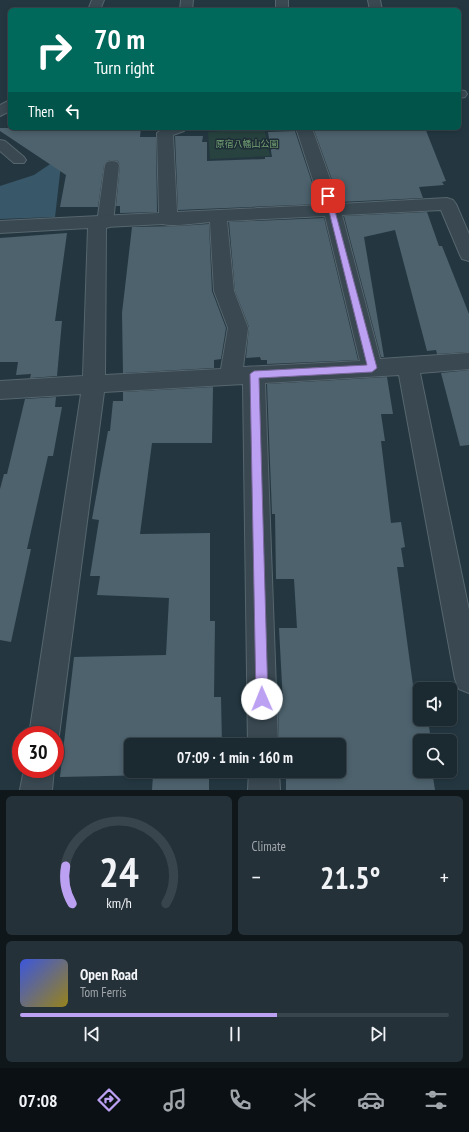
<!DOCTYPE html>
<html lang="en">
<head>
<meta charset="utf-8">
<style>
  :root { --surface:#1b2931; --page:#243139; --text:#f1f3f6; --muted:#a0a6ab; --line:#39454d; --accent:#bca0f2 }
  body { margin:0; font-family:"PT Sans Narrow","Noto Sans JP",sans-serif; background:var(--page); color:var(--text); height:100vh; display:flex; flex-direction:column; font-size:15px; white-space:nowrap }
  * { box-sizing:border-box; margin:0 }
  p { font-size:13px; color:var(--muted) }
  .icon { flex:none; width:22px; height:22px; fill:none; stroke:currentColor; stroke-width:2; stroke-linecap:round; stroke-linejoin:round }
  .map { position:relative; height:790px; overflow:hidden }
  .panel { display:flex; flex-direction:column; gap:6px; padding:6px; background:#0f171b; flex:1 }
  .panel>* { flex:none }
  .guide { position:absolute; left:8px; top:8px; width:453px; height:122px; border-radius:6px; box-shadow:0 2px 6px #0003,0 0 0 1px var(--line); background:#00695c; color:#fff; overflow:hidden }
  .controls { position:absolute; left:413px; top:682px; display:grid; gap:8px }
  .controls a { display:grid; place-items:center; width:44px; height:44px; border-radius:6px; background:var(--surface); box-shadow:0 2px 6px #0003,0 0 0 1px var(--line); font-size:20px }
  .speed { position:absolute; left:12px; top:726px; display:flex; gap:8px; font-size:20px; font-weight:700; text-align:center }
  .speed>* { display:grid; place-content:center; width:52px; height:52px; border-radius:50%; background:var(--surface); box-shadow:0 2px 6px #0003,0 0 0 1px var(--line); line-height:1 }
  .speed .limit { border:6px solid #d22; background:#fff; color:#111 }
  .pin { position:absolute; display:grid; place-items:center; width:34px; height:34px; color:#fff; margin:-17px; border-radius:8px; box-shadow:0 2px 6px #0006 }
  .me { position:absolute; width:44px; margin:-22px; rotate:359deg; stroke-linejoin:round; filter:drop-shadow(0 0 3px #0008) }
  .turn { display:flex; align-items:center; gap:14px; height:84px; padding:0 20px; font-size:18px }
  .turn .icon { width:52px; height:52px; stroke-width:2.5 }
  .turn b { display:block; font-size:28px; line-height:34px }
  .then { display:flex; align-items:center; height:38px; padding:0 20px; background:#0003; gap:8px; font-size:15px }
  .big { font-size:30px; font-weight:700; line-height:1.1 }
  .panel .tile { flex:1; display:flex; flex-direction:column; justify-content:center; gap:6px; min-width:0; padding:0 14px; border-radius:6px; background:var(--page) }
  .panel .dial { align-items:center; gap:0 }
  .dial svg { height:104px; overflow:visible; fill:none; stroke:var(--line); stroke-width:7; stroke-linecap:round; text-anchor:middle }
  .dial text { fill:var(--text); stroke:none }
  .song { display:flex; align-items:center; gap:12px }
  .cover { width:48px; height:48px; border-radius:6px; background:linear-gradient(135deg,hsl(230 70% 55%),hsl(50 70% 35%)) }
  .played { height:4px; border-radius:2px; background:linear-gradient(90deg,var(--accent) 60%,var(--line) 60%) }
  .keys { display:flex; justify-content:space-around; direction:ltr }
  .heat { display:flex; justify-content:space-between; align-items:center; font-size:22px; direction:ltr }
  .panel .tiles { flex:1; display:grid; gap:6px; grid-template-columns:1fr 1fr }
  .tile:last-child { grid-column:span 2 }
  .trip { position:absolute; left:124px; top:738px; width:222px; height:40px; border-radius:6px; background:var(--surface); box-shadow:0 2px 6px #0003,0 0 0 1px var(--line); font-weight:700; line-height:40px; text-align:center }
  .tabs { display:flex; height:64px; justify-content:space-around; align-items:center; background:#0b1014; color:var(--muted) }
  .tabs .icon { width:28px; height:28px }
  .tabs .on { color:var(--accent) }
  .tabs b { font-size:18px; color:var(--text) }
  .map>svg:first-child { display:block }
  .green { fill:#27423f }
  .water { fill:#385769 }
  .building { fill:#4d626d }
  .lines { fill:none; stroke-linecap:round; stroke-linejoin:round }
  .service-casing { stroke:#57666e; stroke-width:2 }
  .minor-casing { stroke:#57666e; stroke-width:2 }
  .tertiary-casing { stroke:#57666e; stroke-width:2 }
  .service { fill:#394851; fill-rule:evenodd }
  .minor { fill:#394851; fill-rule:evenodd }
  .tertiary { fill:#394851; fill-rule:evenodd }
  .route { fill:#bca0f2; stroke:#7a689d }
  .labels { text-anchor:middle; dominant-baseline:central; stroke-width:3; stroke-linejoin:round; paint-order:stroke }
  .far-park-label { font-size:9px; fill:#73a273; stroke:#1e2d36 }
</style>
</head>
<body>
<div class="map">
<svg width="469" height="790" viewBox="0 0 469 790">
  <rect width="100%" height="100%" fill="#243741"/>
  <!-- green -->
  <path class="green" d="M264,128L270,156L210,159L208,132Z"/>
  <!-- water -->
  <path class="water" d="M62,156L55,217L0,219V186L34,175Z"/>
  <!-- building -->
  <g class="building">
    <path d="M0,128H141L140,137H156L157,212L120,213V206H116L120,165L118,161L112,160L107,161L104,165L98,207H60L66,175L0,131Z"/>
    <path d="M329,128H425L446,181L442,182L444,185L419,187L423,198L340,202L314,130L329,129Z"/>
    <path d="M295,131L319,204L178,210L175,136H203L202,142H207V161L265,159V157H272L268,132Z"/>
    <path d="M427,212L439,246H442L469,314V352L437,354L436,350L427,351L395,230L364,237L384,357H381L344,216Z"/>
    <path d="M324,218L358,360L267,364V360H261L260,357L246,358L249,327L235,291L229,222Z"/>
    <path d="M209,224L212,291L226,328L221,359L214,360V368L123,373L122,313L132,227L179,226Z"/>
    <path d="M67,233L55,321H62L57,376L30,378L31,374L16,375L18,362H0V238Z"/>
    <path d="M469,370V445L460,446L441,373Z"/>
    <path d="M387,377L393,414H381L385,441H381L391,523L401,522L405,547L401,548L404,567H397L415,700H420V719H428L431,741H420V771H432L435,790H286V771H339V745H279L278,703H283L279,628H297L294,579H276L275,514H272L267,384Z"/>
    <path d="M213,387L212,443H152L140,534L210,533V621H215L214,697H221L222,745H131V771H209V790H152L153,775L60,777L74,657L166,655L169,598L97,595L100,576H90L99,520L92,519L108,431H110L113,401H123V392Z"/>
    <path d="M56,397L55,407H62L53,456H48L27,549H31L11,642L0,640V489L4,474H7L25,399Z"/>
  </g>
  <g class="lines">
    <!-- service casing -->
    <g class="service-casing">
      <g id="service">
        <path d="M0,140L5,141L24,157L26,160L24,163H14L0,151Z"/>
        <path d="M112,161L117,162L119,165L113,223L110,227L105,228L100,227L97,223L105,165L107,162Z"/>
      </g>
    </g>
    <!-- minor casing -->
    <g class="minor-casing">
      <g id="minor">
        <path d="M92,0H104L100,10H88Z"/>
        <rect x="276" y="0" width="12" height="10"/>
        <path d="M368,0H380L382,10H370Z"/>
        <path d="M459,90L465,91L467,94L465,97L459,98Z"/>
        <path d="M164,128H186L184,131L173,135L177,212L321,205L296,128H312L339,204L447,198L453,200L456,204L469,234V261L462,259L460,255L441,210L342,215L380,359L469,353V369L420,373L469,610V693L459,689L455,679L399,375L265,383L278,745H248L243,384L104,392L59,735L55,745V735H29L81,394L0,399V381L83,376L88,228L0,233V221L159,213L157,133ZM325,216L360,361L243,367L248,328L234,291L227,221ZM210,222L214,291L228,328L221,369L105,375L106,227L163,224C172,227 198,223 210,222Z"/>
        <path d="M24,769H54L52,790H20Z"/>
        <path d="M249,771H279L280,790H248Z"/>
      </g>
    </g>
    <!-- tertiary casing -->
    <g class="tertiary-casing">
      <g id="tertiary">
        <path d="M181,0H193L192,10H180Z"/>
        <path d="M10,100V111L0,116V105Z"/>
      </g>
    </g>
    <!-- service -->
    <use href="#service" class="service"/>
    <!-- minor -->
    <use href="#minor" class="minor"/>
    <!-- tertiary -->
    <use href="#tertiary" class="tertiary"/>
  </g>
  <!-- route -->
  <path class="route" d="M325,195L331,196L377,368L372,372L259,378L268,699L266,703L262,705L258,703L256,699L250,374L254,371L367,365Z"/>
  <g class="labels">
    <!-- far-park labels -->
    <g class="far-park-label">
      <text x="247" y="143">原宿八幡山公園</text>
    </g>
  </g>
</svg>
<div class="controls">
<a><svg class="icon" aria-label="sound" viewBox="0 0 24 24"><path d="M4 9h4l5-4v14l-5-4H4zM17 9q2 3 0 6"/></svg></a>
<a><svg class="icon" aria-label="search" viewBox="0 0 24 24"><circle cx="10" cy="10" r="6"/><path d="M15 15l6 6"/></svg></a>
</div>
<div class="speed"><div class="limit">30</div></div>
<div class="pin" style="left:328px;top:196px;background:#d93025"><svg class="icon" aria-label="arrive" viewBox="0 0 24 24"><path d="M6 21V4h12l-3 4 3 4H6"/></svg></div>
<svg class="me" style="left:262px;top:699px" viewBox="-20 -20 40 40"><circle r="19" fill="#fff"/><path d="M0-13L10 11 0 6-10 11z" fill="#bca0f2"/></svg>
<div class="trip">07:09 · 1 min · 160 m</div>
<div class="guide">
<div class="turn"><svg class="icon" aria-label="right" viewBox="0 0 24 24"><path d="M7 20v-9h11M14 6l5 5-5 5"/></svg><div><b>70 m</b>Turn right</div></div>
<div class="then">Then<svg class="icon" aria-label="left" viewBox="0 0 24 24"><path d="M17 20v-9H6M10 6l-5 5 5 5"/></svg></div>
</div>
</div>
<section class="panel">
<div class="tiles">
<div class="tile dial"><svg viewBox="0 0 100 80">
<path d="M14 69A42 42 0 1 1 86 69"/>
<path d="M14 69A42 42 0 0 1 9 40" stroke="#bca0f2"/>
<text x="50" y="56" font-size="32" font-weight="700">24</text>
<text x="50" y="72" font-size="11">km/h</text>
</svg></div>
<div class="tile"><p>Climate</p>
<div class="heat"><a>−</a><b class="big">21.5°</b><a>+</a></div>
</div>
<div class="tile">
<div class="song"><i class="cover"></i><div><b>Open Road</b><p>Tom Ferris</p></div></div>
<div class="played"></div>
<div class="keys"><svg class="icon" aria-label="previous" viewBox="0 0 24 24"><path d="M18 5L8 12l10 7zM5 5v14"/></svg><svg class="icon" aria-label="pause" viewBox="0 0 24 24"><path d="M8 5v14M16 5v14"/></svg><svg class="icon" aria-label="next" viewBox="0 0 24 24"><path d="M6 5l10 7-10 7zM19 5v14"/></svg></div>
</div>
</div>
</section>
<nav class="tabs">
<b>07:08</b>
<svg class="icon on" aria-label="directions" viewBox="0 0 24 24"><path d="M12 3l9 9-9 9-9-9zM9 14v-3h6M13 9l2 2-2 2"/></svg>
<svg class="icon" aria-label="music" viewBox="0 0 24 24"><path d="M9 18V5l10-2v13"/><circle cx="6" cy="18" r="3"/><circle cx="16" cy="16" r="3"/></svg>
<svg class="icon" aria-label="phone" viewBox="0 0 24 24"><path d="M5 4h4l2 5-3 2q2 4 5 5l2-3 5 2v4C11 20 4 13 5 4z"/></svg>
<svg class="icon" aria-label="climate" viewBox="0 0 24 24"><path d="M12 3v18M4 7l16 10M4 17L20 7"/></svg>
<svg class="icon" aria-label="car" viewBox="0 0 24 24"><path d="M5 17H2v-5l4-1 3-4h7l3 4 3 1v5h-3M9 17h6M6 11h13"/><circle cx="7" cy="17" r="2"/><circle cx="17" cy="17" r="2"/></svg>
<svg class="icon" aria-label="filters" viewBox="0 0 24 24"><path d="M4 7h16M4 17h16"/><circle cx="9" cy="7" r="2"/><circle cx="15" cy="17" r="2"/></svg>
</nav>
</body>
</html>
